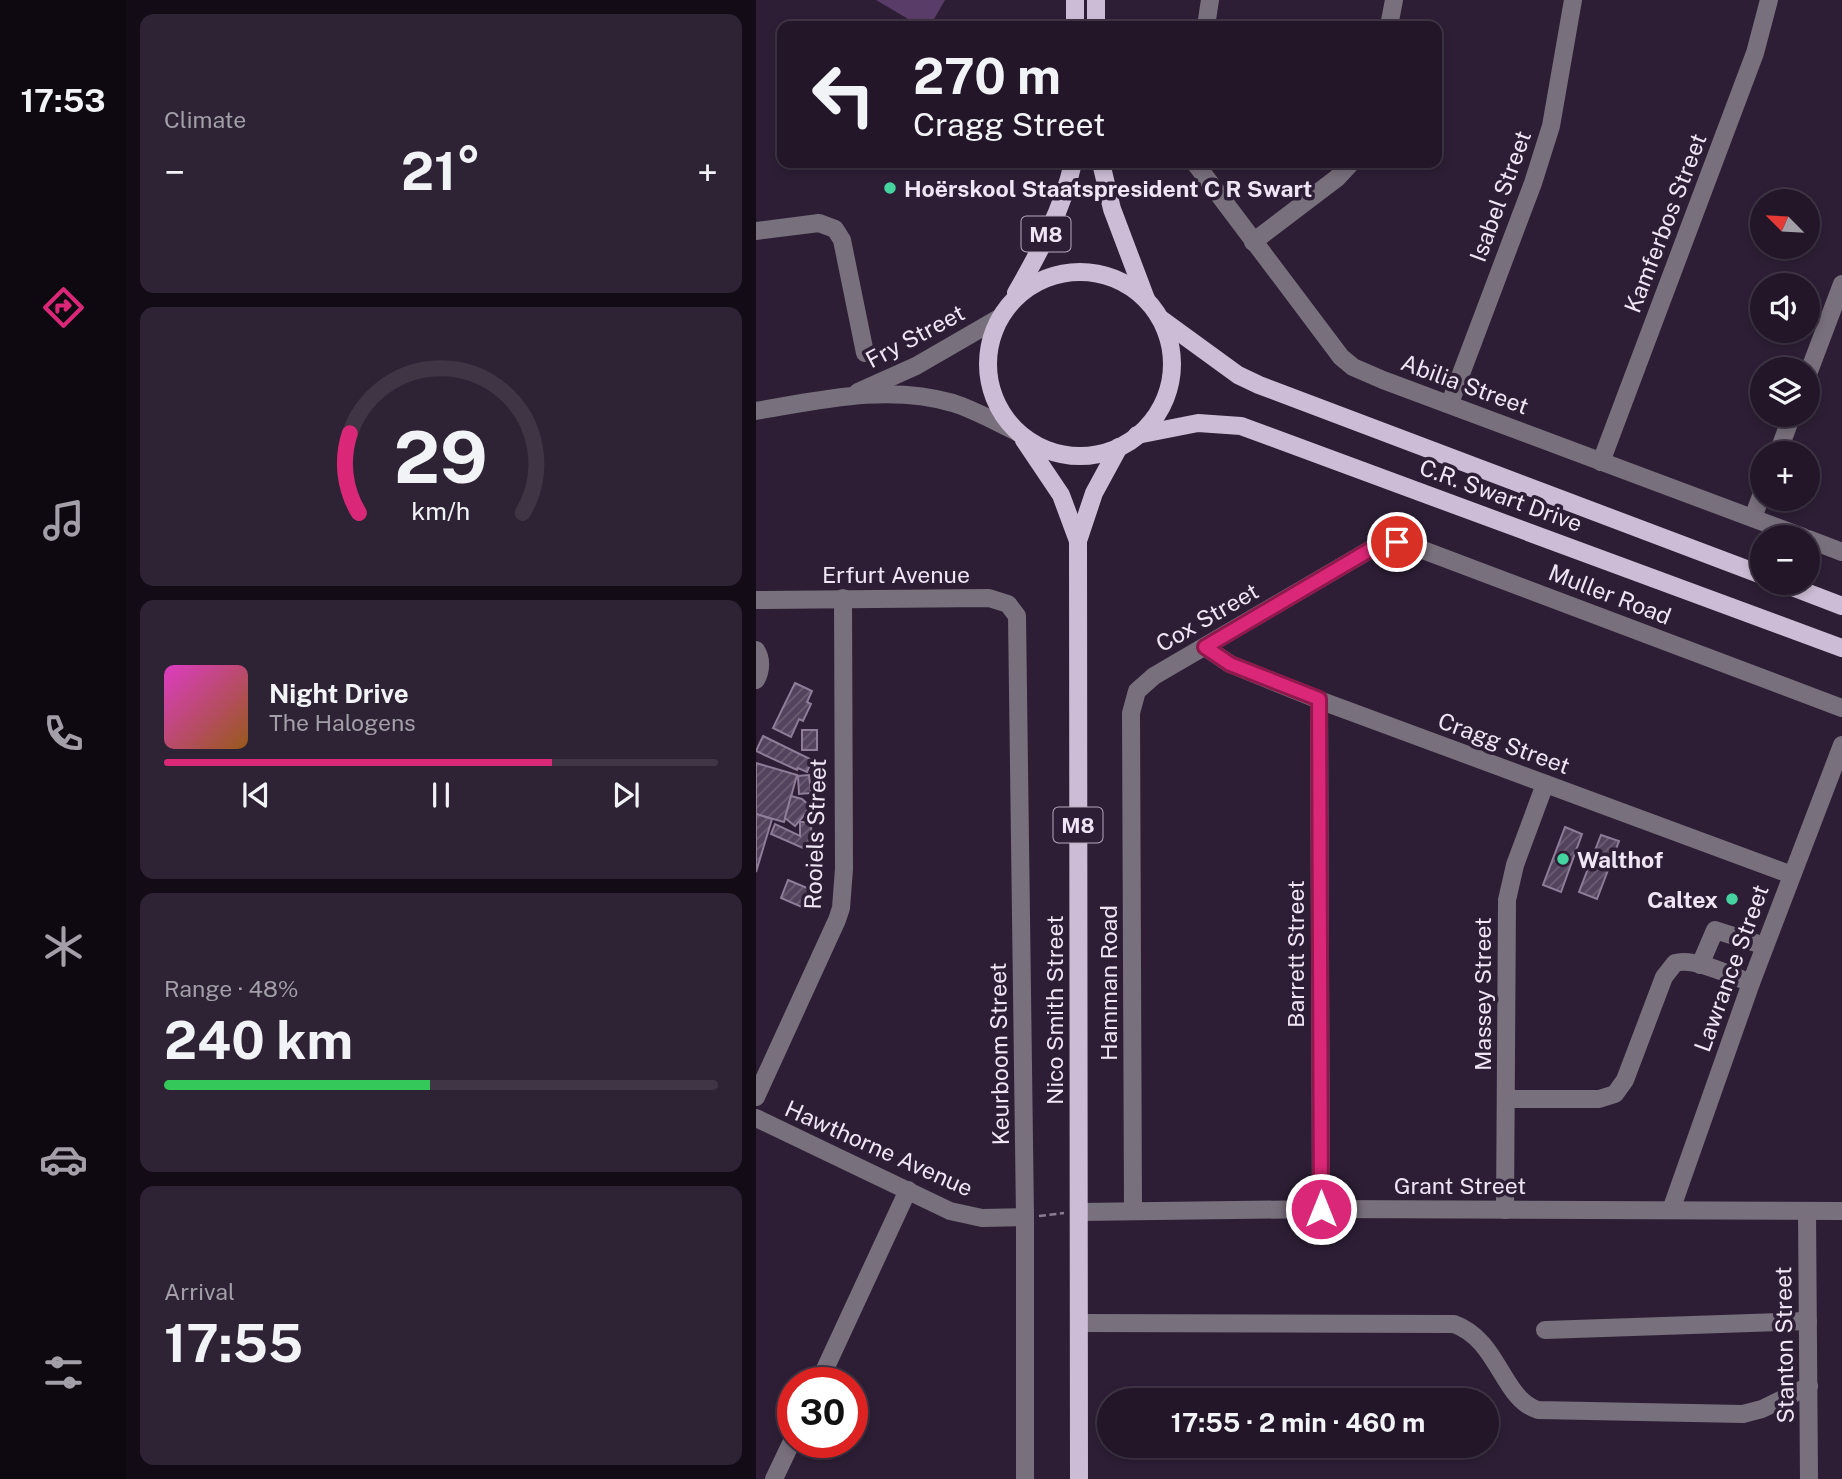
<!DOCTYPE html>
<html lang="en">
<head>
<meta charset="utf-8">
<style>
  :root { --surface:#221628; --page:#2e2334; --text:#f1f3f6; --muted:#a29fa8; --line:#3f3545; --accent:#db2777 }
  body { margin:0; font-family:"Public Sans",sans-serif; background:var(--page); color:var(--text); height:100vh; display:flex; flex-direction:column; font-size:26px; white-space:nowrap }
  * { box-sizing:border-box; margin:0 }
  p { font-size:23px; color:var(--muted) }
  .icon { flex:none; width:38px; height:38px; fill:none; stroke:currentColor; stroke-width:2; stroke-linecap:round; stroke-linejoin:round }
  .map { position:relative; flex:1; overflow:hidden }
  .drawer { display:flex; flex-direction:column; gap:14px; padding:14px; background:#130c16; width:630px }
  .drawer>* { flex:none }
  .banner { position:absolute; left:21px; top:21px; width:665px; height:147px; border-radius:14px; box-shadow:0 4px 10px #0003,0 0 0 2px var(--line); background:#221628; color:var(--text); overflow:hidden }
  .needle { width:46px; rotate:294deg }
  .tools { position:absolute; left:994px; top:189px; display:grid; gap:14px }
  .tools a { display:grid; place-items:center; width:70px; height:70px; border-radius:50%; background:var(--surface); box-shadow:0 4px 10px #0003,0 0 0 2px var(--line); font-size:35px }
  .speed { position:absolute; left:21px; top:1367px; display:flex; gap:14px; font-size:35px; font-weight:700; text-align:center }
  .speed>* { display:grid; place-content:center; width:91px; height:91px; border-radius:50%; background:var(--surface); box-shadow:0 4px 10px #0003,0 0 0 2px var(--line); line-height:1 }
  .speed .limit { border:10px solid #d22; background:#fff; color:#111 }
  .pin { position:absolute; display:grid; place-items:center; width:60px; height:60px; color:#fff; margin:-30px; border:4px solid #fff; border-radius:50%; box-shadow:0 2px 7px #0007 }
  .me { position:absolute; width:77px; margin:-38px; rotate:0deg; stroke-linejoin:round; filter:drop-shadow(0 0 5px #0008) }
  .turn { display:flex; align-items:center; gap:24px; height:147px; padding:0 21px; font-size:32px }
  .turn .icon { width:91px; height:91px; stroke-width:2.5 }
  .turn b { display:block; font-size:49px; line-height:60px }
  .big { font-size:52px; font-weight:700; line-height:1.1 }
  .drawer .tile { flex:1; display:flex; flex-direction:column; justify-content:center; gap:10px; min-width:0; padding:0 24px; border-radius:14px; background:var(--page) }
  .drawer .dial { align-items:center; gap:0 }
  .dial svg { height:182px; overflow:visible; fill:none; stroke:var(--line); stroke-width:7; stroke-linecap:round; text-anchor:middle }
  .dial text { fill:var(--text); stroke:none }
  .song { display:flex; align-items:center; gap:21px }
  .cover { width:84px; height:84px; border-radius:10px; background:linear-gradient(135deg,hsl(310 70% 55%),hsl(30 70% 35%)) }
  .played { height:7px; border-radius:4px; background:linear-gradient(90deg,var(--accent) 70%,var(--line) 70%) }
  .keys { display:flex; justify-content:space-around; direction:ltr }
  .heat { display:flex; justify-content:space-between; align-items:center; font-size:38px; direction:ltr }
  .charge { height:10px; border-radius:5px; background:linear-gradient(90deg,#34c759 48%,var(--line) 0) }
  .trip { position:absolute; left:341px; top:1388px; width:402px; height:70px; border-radius:35px; background:var(--surface); box-shadow:0 4px 10px #0003,0 0 0 2px var(--line); font-weight:700; line-height:70px; text-align:center }
  main { display:flex; flex:1; min-height:0 }
  .tabs { display:flex; flex-direction:column; width:126px; justify-content:space-around; align-items:center; background:#0e0910; color:var(--muted) }
  .tabs .icon { width:49px; height:49px }
  .tabs .selected { color:var(--accent) }
  .tabs b { font-size:32px; color:var(--text) }
  .map>svg:first-child { display:block }
  .garden { fill:#593c67 }
  .building { fill:url(#building-hatch); stroke:#8e7c98; stroke-width:2 }
  .lines { fill:none; stroke-linecap:round; stroke-linejoin:round }
  .path { stroke:#8a7d91; stroke-width:2.5; stroke-dasharray:7 3.5; stroke-linecap:butt }
  .minor { stroke:#78707c; stroke-width:18 }
  .major { stroke:#ccbcd5; stroke-width:18 }
  .route-casing { stroke:#8e194d; stroke-width:18 }
  .route { stroke:#db2777; stroke-width:12 }
  .poi-dot { fill:#45d49f; stroke:#2d1e35; stroke-width:2.5 }
  .labels { text-anchor:middle; dominant-baseline:central; stroke-width:7; stroke-linejoin:round; paint-order:stroke }
  .shield { fill:#2d1e35; stroke:#b5a9bb; stroke-width:2 }
  .shield-label { font-size:21px; font-weight:bold; fill:#efe5f5 }
  .poi-label { font-size:23px; font-weight:bold; fill:#efe5f5; stroke:#2d1e35; text-anchor:start }
  .street-label { font-size:23px; fill:#efe5f5; stroke:#2d1e35 }
</style>
</head>
<body>
<main>
<nav class="tabs">
<b>17:53</b>
<svg class="icon selected" aria-label="directions" viewBox="0 0 24 24"><path d="M12 3l9 9-9 9-9-9zM9 14v-3h6M13 9l2 2-2 2"/></svg>
<svg class="icon" aria-label="music" viewBox="0 0 24 24"><path d="M9 18V5l10-2v13"/><circle cx="6" cy="18" r="3"/><circle cx="16" cy="16" r="3"/></svg>
<svg class="icon" aria-label="phone" viewBox="0 0 24 24"><path d="M5 4h4l2 5-3 2q2 4 5 5l2-3 5 2v4C11 20 4 13 5 4z"/></svg>
<svg class="icon" aria-label="climate" viewBox="0 0 24 24"><path d="M12 3v18M4 7l16 10M4 17L20 7"/></svg>
<svg class="icon" aria-label="car" viewBox="0 0 24 24"><path d="M5 17H2v-5l4-1 3-4h7l3 4 3 1v5h-3M9 17h6M6 11h13"/><circle cx="7" cy="17" r="2"/><circle cx="17" cy="17" r="2"/></svg>
<svg class="icon" aria-label="filters" viewBox="0 0 24 24"><path d="M4 7h16M4 17h16"/><circle cx="9" cy="7" r="2"/><circle cx="15" cy="17" r="2"/></svg>
</nav>
<section class="drawer">
<div class="tile"><p>Climate</p>
<div class="heat"><a>−</a><b class="big">21°</b><a>+</a></div>
</div>
<div class="tile dial"><svg viewBox="0 0 100 80">
<path d="M14 69A42 42 0 1 1 86 69"/>
<path d="M14 69A42 42 0 0 1 10 34" stroke="#db2777"/>
<text x="50" y="56" font-size="32" font-weight="700">29</text>
<text x="50" y="72" font-size="11">km/h</text>
</svg></div>
<div class="tile">
<div class="song"><i class="cover"></i><div><b>Night Drive</b><p>The Halogens</p></div></div>
<div class="played"></div>
<div class="keys"><svg class="icon" aria-label="previous" viewBox="0 0 24 24"><path d="M18 5L8 12l10 7zM5 5v14"/></svg><svg class="icon" aria-label="pause" viewBox="0 0 24 24"><path d="M8 5v14M16 5v14"/></svg><svg class="icon" aria-label="next" viewBox="0 0 24 24"><path d="M6 5l10 7-10 7zM19 5v14"/></svg></div>
</div>
<div class="tile"><p>Range · 48%</p><b class="big">240 km</b><div class="charge"></div></div>
<div class="tile"><p>Arrival</p><b class="big">17:55</b></div>
</section>
<div class="map">
<svg width="1086" height="1479" viewBox="0 0 1086 1479">
  <defs>
    <pattern id="building-hatch" width="6" height="6" patternUnits="userSpaceOnUse" patternTransform="scale(1.75)"><rect width="6" height="6" fill="#54435c"/><path d="M-1 1l2-2M0 6l6-6M5 7l2-2" fill="none" stroke="#6d5e74"/></pattern>
  </defs>
  <rect width="100%" height="100%" fill="#2d1e35"/>
  <!-- garden -->
  <path class="garden" d="M120,0H189L174,26H164Z"/>
  <!-- building -->
  <g class="building">
    <path d="M39,683L56,691L51,702L55,704L47,721L43,719L35,737L17,728Z"/>
    <rect x="46" y="730" width="15" height="20"/>
    <path d="M7,736L56,760L51,772L42,768L41,770L0,751Z"/>
    <path d="M0,763L41,775L28,822L0,814Z"/>
    <path d="M53,775L55,793L43,794L42,776Z"/>
    <path d="M35,796L46,799L55,807L39,826L29,818Z"/>
    <path d="M0,814L16,819L0,872Z"/>
    <path d="M44,822H55L56,852L15,834L19,824L44,836Z"/>
    <path d="M809,827L826,834L805,892L787,885Z"/>
    <path d="M845,835L863,841L841,899L823,892Z"/>
    <path d="M32,880L56,890L48,908L25,898Z"/>
  </g>
  <g class="lines">
    <!-- path -->
    <path class="path" d="M283,1216L308,1213"/>
    <!-- minor -->
    <g class="minor">
      <path d="M450,26L454,0"/>
      <path d="M633,26L638,0"/>
      <path d="M439,163L585,357L597,367L627,380L1047,537"/>
      <path d="M0,231L63,223L79,229L86,240L109,353"/>
      <path d="M497,242L581,178L595,163"/>
      <path d="M1052,374L1086,284"/>
      <path d="M102,392L160,366L243,318"/>
      <path d="M694,403L777,183L795,126L817,0"/>
      <path d="M0,411C65,400 132,384 197,403C219,410 240,422 261,432"/>
      <path d="M1022,453L1036,415"/>
      <path d="M845,462L999,53L1013,0"/>
      <path d="M997,518L1006,493"/>
      <path d="M1052,539L1086,552"/>
      <path d="M0,600L233,598L252,604L261,616L269,1217V1479"/>
      <path d="M449,647L474,664L563,700L1036,875"/>
      <path d="M0,650C6,659 5,671 0,680"/>
      <path d="M563,700L565,1209"/>
      <path d="M944,965L959,930L1009,946"/>
      <path d="M0,1097L81,920L85,908L88,869L87,598"/>
      <path d="M751,1099H843L859,1094L869,1080L908,977L919,963C938,957 976,976 995,983"/>
      <path d="M0,1118L194,1211L226,1218L269,1217"/>
      <path d="M749,1210L751,900L759,865L789,784"/>
      <path d="M915,1210L995,983L1086,745"/>
      <path d="M377,1211L375,713L381,691L398,676L617,548L635,542L651,544L1086,708"/>
      <path d="M1051,1211L1053,1479"/>
      <path d="M323,1212L565,1209L1086,1211"/>
      <path d="M323,1323L698,1324C743,1340 746,1399 782,1410L987,1414L1006,1409L1053,1386"/>
      <path d="M789,1330L1052,1321"/>
      <path d="M63,1382L152,1190"/>
      <path d="M18,1479L37,1439"/>
    </g>
    <!-- major -->
    <g class="major">
      <path d="M319,0V26"/>
      <path d="M340,0V26"/>
      <path d="M345,163L356,209L390,299"/>
      <circle cx="324" cy="364" r="92"/>
      <path d="M260,293C283,253 307,208 317,163"/>
      <path d="M405,319L482,375L503,385L1006,575"/>
      <path d="M381,435L442,423L485,426L1086,648"/>
      <path d="M268,440L305,495L322,541"/>
      <path d="M1026,583L1086,606"/>
      <path d="M323,1479L322,541L338,493L363,447"/>
    </g>
  </g>
  <g class="lines">
    <!-- route casing -->
    <g class="route-casing">
      <path id="route" d="M565,1209L563,699L474,664L449,647L617,548L628,543L641,542"/>
    </g>
    <!-- route -->
    <use href="#route" class="route"/>
  </g>
  <!-- markers -->
  <g class="poi-dot">
    <circle cx="134" cy="188" r="7"/>
    <circle cx="807" cy="859" r="7"/>
    <circle cx="976" cy="899" r="7"/>
  </g>
  <g class="labels">
    <!-- shield labels -->
    <g class="shield">
      <rect x="265.5" y="216.5" width="49" height="35" rx="5"/>
      <rect x="297.5" y="807.5" width="49" height="35" rx="5"/>
    </g>
    <g class="shield-label">
      <text x="290" y="234">M8</text>
      <text x="322" y="825">M8</text>
    </g>
    <!-- poi labels -->
    <g class="poi-label">
      <text x="148" y="188">Hoërskool Staatspresident C R Swart</text>
      <text x="821" y="859">Walthof</text>
      <text x="962" y="899" text-anchor="end">Caltex</text>
    </g>
    <!-- street labels -->
    <g class="street-label">
      <text transform="translate(744 196) rotate(-70)">Isabel Street</text>
      <text transform="translate(909 223) rotate(-69)">Kamferbos Street</text>
      <text transform="translate(159 336) rotate(-28)">Fry Street</text>
      <text transform="translate(709 384) rotate(20)">Abilia Street</text>
      <text transform="translate(745 495) rotate(20)">C.R. Swart Drive</text>
      <text x="140" y="574">Erfurt Avenue</text>
      <text transform="translate(854 594) rotate(21)">Muller Road</text>
      <text transform="translate(451 617) rotate(-30)">Cox Street</text>
      <text transform="translate(748 743) rotate(20)">Cragg Street</text>
      <text transform="translate(59 834) rotate(-88)">Rooiels Street</text>
      <text transform="translate(539 954) rotate(-90)">Barrett Street</text>
      <text transform="translate(975 968) rotate(-70)">Lawrance Street</text>
      <text transform="translate(352 983) rotate(-90)">Hamman Road</text>
      <text transform="translate(726 994) rotate(-90)">Massey Street</text>
      <text transform="translate(298 1010) rotate(-90)">Nico Smith Street</text>
      <text transform="translate(243 1054) rotate(-91)">Keurboom Street</text>
      <text transform="translate(123 1148) rotate(24)">Hawthorne Avenue</text>
      <text x="704" y="1185">Grant Street</text>
      <text transform="translate(1028 1345) rotate(-91)">Stanton Street</text>
    </g>
  </g>
</svg>
<div class="tools">
<a><svg class="needle" viewBox="-14 -14 28 28"><path d="M0-13l5 13h-10z" fill="#e53935"/><path d="M0 13l5-13h-10z" fill="#a29fa8"/></svg></a>
<a><svg class="icon" aria-label="sound" viewBox="0 0 24 24"><path d="M4 9h4l5-4v14l-5-4H4zM17 9q2 3 0 6"/></svg></a>
<a><svg class="icon" aria-label="layers" viewBox="0 0 24 24"><path d="M12 4l9 5-9 5-9-5zM3 14l9 5 9-5"/></svg></a>
<a>+</a>
<a>−</a>
</div>
<div class="speed"><div class="limit">30</div></div>
<div class="pin" style="left:641px;top:542px;background:#d93025"><svg class="icon" aria-label="arrive" viewBox="0 0 24 24"><path d="M6 21V4h12l-3 4 3 4H6"/></svg></div>
<svg class="me" style="left:565px;top:1209px" viewBox="-20 -20 40 40"><circle r="17" fill="#db2777" stroke="#fff" stroke-width="3"/><path d="M0-11L8 9 0 5-8 9z" fill="#fff"/></svg>
<div class="trip">17:55 · 2 min · 460 m</div>
<div class="banner">
<div class="turn"><svg class="icon" aria-label="left" viewBox="0 0 24 24"><path d="M17 20v-9H6M10 6l-5 5 5 5"/></svg><div><b>270 m</b>Cragg Street</div></div>
</div>
</div>
</main>
</body>
</html>
